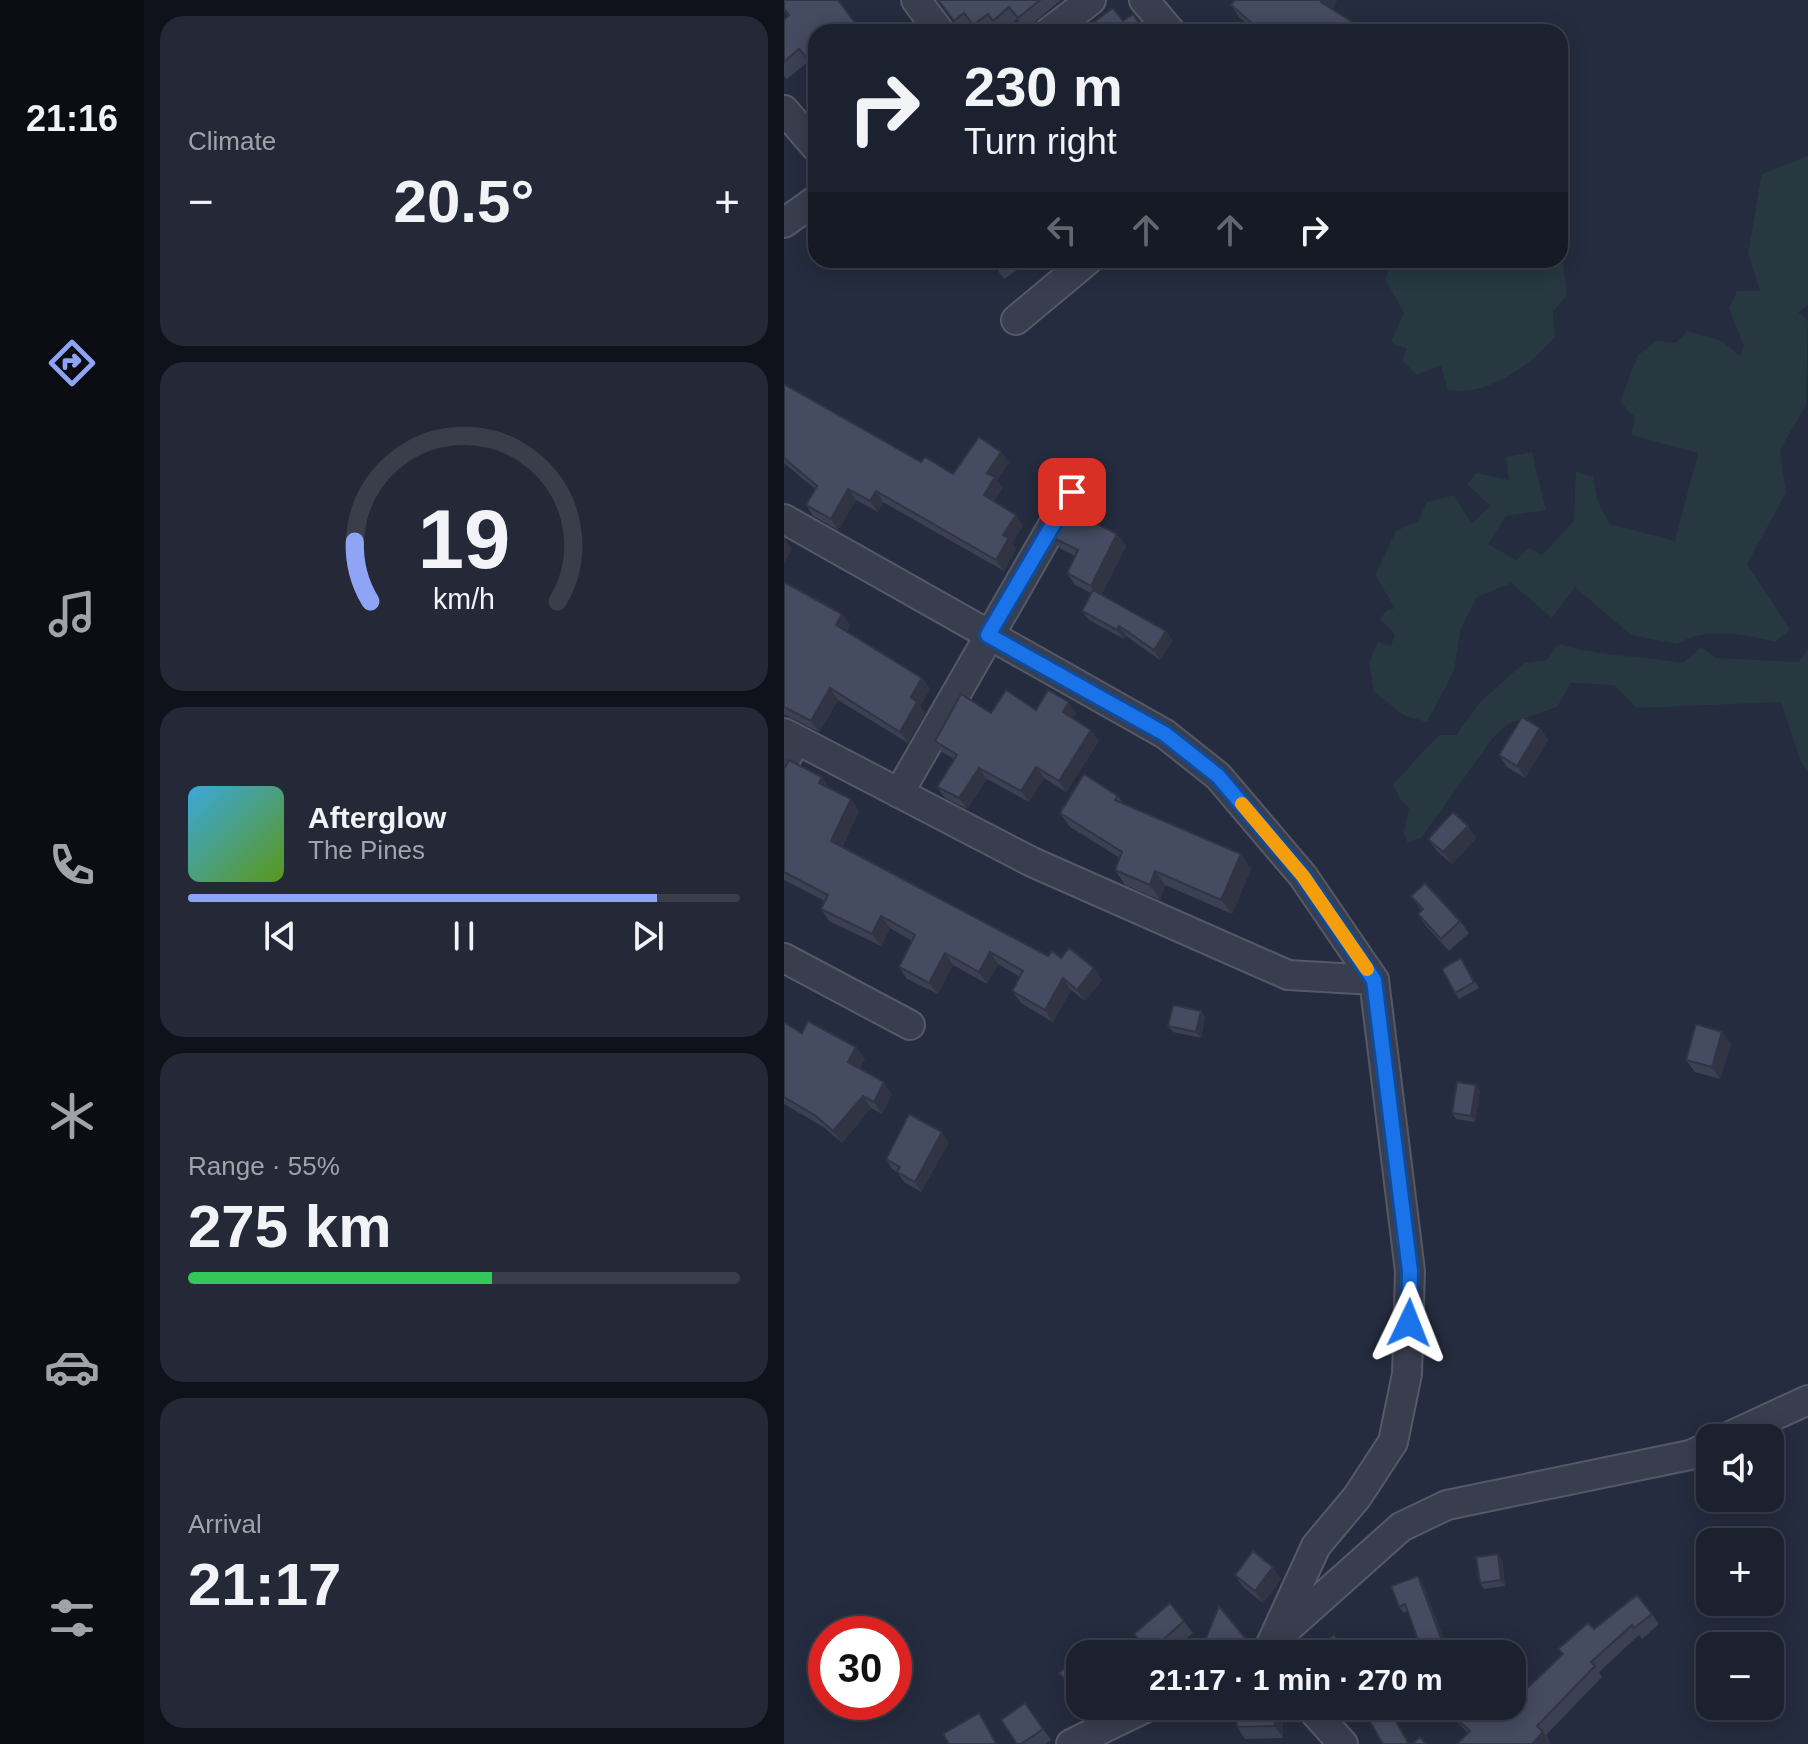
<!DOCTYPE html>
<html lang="en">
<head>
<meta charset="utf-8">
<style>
  :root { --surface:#1c212f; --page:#252937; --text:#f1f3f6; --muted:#a0a3aa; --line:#3a3e4b; --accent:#8fa4f5 }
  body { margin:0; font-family:Arial,sans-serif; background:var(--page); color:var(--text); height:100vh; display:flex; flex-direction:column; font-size:30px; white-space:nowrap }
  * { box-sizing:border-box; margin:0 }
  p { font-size:26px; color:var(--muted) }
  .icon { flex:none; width:44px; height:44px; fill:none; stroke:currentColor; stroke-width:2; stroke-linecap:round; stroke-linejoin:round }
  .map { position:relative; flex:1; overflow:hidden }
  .drawer { display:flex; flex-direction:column; gap:16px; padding:16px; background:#0f121a; width:640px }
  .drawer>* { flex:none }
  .guide { position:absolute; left:24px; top:24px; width:760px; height:244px; border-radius:24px; box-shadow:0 4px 20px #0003,0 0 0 2px var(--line); background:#1c212f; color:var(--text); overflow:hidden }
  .buttons { position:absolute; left:912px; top:1424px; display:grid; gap:16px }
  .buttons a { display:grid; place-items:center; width:88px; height:88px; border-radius:16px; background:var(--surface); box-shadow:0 4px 20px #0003,0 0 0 2px var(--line); font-size:40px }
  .speed { position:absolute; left:24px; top:1616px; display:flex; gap:16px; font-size:40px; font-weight:700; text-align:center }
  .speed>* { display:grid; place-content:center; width:104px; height:104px; border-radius:50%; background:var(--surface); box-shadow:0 4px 20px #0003,0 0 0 2px var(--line); line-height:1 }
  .speed .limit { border:12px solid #d22; background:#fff; color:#111 }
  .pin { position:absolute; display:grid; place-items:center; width:68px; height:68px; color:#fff; margin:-34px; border-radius:16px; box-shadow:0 4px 12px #0006 }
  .me { position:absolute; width:88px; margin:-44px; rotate:2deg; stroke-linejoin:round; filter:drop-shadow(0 0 6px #0008) }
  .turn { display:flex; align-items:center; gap:28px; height:168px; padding:0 24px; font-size:36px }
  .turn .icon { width:104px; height:104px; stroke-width:2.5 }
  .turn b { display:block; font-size:56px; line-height:68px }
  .lanes { display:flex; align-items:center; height:76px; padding:0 24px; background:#0003; justify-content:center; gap:40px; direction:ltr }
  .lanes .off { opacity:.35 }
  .big { font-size:60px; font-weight:800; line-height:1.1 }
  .drawer .widget { flex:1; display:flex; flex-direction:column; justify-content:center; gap:12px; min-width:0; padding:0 28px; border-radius:24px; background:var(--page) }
  .drawer .dial { align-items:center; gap:0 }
  .dial svg { height:208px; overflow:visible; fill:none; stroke:var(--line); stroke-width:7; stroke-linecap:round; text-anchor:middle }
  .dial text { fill:var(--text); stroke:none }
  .song { display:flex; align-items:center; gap:24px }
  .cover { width:96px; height:96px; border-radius:12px; background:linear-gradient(135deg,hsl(200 70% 55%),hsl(90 70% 35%)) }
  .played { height:8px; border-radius:4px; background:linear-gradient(90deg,var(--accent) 85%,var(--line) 85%) }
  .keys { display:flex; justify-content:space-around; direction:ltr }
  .heat { display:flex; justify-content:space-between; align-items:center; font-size:44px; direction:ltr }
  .charge { height:12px; border-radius:6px; background:linear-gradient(90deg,#34c759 55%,var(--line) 0) }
  .trip { position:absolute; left:282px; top:1640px; width:460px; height:80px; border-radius:24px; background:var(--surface); box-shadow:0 4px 20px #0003,0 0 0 2px var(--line); font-weight:800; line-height:80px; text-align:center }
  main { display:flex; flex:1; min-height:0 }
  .menu { display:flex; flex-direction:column; width:144px; justify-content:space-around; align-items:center; background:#0b0d13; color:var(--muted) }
  .menu .icon { width:56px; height:56px }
  .menu .selected { color:var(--accent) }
  .menu b { font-size:36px; color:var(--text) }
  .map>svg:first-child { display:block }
  .green { fill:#273840 }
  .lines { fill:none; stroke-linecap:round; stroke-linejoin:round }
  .street-casing { stroke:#545969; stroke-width:32 }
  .street { stroke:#393e4f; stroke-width:28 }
  .wall { fill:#3b4053 }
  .shaded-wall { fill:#303443 }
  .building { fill:#454b60; stroke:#303443; stroke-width:2 }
  .route-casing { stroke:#114b97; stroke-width:20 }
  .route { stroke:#1a73e8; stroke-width:14 }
  .slow { stroke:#f59e0b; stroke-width:14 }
</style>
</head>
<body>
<main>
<nav class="menu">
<b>21:16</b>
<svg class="icon selected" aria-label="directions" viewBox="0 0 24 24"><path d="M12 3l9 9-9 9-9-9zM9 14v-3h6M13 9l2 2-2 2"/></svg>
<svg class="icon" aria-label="music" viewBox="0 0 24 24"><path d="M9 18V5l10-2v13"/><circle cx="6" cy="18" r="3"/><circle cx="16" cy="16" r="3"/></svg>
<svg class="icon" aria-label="phone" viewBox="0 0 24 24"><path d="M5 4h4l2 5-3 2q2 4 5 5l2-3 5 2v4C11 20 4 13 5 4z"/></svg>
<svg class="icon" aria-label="climate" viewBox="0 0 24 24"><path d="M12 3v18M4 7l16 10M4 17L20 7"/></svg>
<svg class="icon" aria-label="car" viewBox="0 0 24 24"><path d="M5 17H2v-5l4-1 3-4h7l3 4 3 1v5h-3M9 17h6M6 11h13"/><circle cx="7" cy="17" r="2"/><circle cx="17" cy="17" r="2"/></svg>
<svg class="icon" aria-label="filters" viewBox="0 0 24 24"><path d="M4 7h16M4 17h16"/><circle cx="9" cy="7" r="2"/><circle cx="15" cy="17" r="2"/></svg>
</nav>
<section class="drawer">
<div class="widget"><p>Climate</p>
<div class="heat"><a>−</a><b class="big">20.5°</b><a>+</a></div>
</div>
<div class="widget dial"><svg viewBox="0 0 100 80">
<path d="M14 69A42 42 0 1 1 86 69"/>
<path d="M14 69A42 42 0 0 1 8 46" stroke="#8fa4f5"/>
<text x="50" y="56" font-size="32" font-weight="700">19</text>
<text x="50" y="72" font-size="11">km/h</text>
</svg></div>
<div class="widget">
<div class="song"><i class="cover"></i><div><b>Afterglow</b><p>The Pines</p></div></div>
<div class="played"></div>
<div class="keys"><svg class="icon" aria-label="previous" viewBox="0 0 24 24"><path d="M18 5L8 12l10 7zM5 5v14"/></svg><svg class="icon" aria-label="pause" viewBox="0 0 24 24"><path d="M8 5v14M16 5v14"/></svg><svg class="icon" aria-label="next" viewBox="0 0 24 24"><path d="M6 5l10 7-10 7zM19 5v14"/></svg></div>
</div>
<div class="widget"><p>Range · 55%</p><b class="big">275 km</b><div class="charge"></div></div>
<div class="widget"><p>Arrival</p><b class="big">21:17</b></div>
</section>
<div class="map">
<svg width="1024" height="1744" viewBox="0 0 1024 1744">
  <rect width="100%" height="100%" fill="#252c3f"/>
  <!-- green -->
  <g class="green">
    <path d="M1024,156V305L1014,312L1024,320L1022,405L996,450L1002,493L963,564L1006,630L991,642C958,634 923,627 893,644L847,635L791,587L768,618L727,583L693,597L677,628L670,671L643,722L621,716L590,692L585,662L594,642L607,646L611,634L596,619L602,611L611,608L591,575L612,531L634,521L643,502L670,495L688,524L706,506L683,484L693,473L725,480L722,457L748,452L762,510L722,516L704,544L732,560L745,548L758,555L790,521L792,472L809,477L814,502L826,524L891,541L914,453L847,435L851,417L836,402L854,355L873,341L892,343L903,331L938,341L957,357L960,346L945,308L953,291H976L964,253L978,174Z"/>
    <path d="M776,238L783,295L769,311L771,337C747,365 704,397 664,390L657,365L633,375L618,360L623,349L607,342L620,313L601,279L608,260H776Z"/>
    <path d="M774,644C814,656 857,656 899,663L917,647L932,658L1014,662L1024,649V771L1017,762L997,702L853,708L830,685L787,683L773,707L724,724L709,738L637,838L623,842L620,832L625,808L616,799L609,784L655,735H672L696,702L740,663L763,660Z"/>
  </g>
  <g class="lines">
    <!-- street casing -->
    <g class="street-casing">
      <g id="street">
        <path d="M132,0L156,32"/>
        <path d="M360,0L387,32"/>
        <path d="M265,32L307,0"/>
        <path d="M0,110L32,147"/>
        <path d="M0,223L32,200"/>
        <path d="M232,320L304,260"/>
        <path d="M0,519L381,734L434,776L519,876L590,980"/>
        <path d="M0,733L248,862L504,975L590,980L626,1271L623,1374L609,1442L573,1497L532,1546L487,1644L489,1654"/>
        <path d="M0,762L12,740"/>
        <path d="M115,793L288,492"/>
        <path d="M0,958L126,1025"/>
        <path d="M942,1438L1024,1400"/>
        <path d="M497,1634L617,1527L663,1505L906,1455L926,1446"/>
        <path d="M525,1706L559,1744"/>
        <path d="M287,1744L365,1706"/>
      </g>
    </g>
    <!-- street -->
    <use href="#street" class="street"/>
  </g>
  <!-- wall -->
  <g class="wall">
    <path d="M0,0L32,32V70L24,62L3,79L0,76V20L4,16L0,11Z"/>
    <path d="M154,0H277L242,29L233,19L217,32L212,26L203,32H193L188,24L177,32Z"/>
    <path d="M451,0H553L548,9L576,32H473L455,17L447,5Z"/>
    <path d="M206,260H248L220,279Z"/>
    <path d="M0,384L137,462L169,474L217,452L225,463L213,480L218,488L210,502L232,515L239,526L228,543L232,549L220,571L99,502L94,512L72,500L54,530L29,516L22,505L31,489L0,463Z"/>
    <path d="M333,534L342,546L317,595L382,631L389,641L376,660L342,636L340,639L305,620L298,611L307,593L291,585L283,573L291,556L277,549L269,538Z"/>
    <path d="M0,582L58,614L66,625L63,631L138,678L146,689L136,706L141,713L124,743L54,700L35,732L0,714Z"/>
    <path d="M252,710L292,713L289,719L307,730L315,741L282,792L260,778L245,802L203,779L183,809L161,798L153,787L170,759L158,752L151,741L207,713Z"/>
    <path d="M756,728L764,740L741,778L723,767L715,755Z"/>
    <path d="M0,769L38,777L45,788L67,799L75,811L58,847L264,956L310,968L318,980L301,1001L287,990L269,1022L237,1003L228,991L236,977L214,964L203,984L169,965L154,994L123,979L115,967L128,941L106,928L97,946L45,921L37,909L41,901L0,880Z"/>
    <path d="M334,796L340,804L467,869L448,914L381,885L376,900L341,885L331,870L336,858L286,827L276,813Z"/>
    <path d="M684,826L692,838L668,864L653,851L644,839Z"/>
    <path d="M627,896L676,921L685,933L665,951L642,926L634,914L638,911Z"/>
    <path d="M677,958L695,988L675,999L671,993Z"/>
    <path d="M417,1011L421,1017L417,1038L389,1032L384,1026Z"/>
    <path d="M0,1024L18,1033L72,1047L81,1059L75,1069L108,1094L98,1114L87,1108L58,1143L41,1128L0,1104Z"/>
    <path d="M938,1032L947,1044L936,1079L911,1072L902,1060Z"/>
    <path d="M696,1091L691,1122L672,1119L668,1113Z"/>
    <path d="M165,1142L137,1192L120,1182L113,1172L108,1169L102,1159Z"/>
    <path d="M714,1554L718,1560L721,1586L700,1589L696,1583Z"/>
    <path d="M451,1575L497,1579L479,1603L459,1587Z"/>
    <path d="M638,1582L662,1645L670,1654H639L624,1611L620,1613L615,1607Z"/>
    <path d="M868,1614L875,1624L858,1639L855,1635L815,1672L818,1677L762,1735L766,1742L684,1733L676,1725L668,1715L737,1694L778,1654L774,1649L810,1629Z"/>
    <path d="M400,1621L409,1633L384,1654H365L350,1634Z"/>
    <path d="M422,1638L462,1639L469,1648L462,1654H434Z"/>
    <path d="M296,1654V1699L275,1673Z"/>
    <path d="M241,1703L267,1740L262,1744H233Z"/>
    <path d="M498,1709L499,1738L461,1739L453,1727Z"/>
  </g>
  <!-- shaded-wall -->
  <g class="shaded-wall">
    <path d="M539,0H553L546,14L537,2Z"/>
    <path d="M570,23L576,32H565Z"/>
    <path d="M217,452L225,463L213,480L218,488L208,506L200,495L203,473Z"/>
    <path d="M64,489L72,500L54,530L47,519Z"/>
    <path d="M92,491L99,502L94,512L86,501Z"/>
    <path d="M232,515L239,526L228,543L232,549L220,571L212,560L219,535Z"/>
    <path d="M333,534L342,546L316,598L307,586Z"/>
    <path d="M0,538L8,549L0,563Z"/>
    <path d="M58,614L66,625L60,636L52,625Z"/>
    <path d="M335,626L342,636L340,639L333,630Z"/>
    <path d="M382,631L389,641L376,660L370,650Z"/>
    <path d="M138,678L146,689L136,706L141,713L124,743L116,732L127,697Z"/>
    <path d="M46,688L54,700L35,732L27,721Z"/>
    <path d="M285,702L292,713L287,723L279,712Z"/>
    <path d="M756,728L764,740L741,778L733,766Z"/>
    <path d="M307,730L315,741L282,792L275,781Z"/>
    <path d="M252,767L260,778L245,802L237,791Z"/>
    <path d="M195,768L203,779L183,809L175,798Z"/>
    <path d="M38,777L46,789L35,783Z"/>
    <path d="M67,799L75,811L55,852L47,841Z"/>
    <path d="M684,826L692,838L668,864L659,852Z"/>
    <path d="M457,854L467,869L448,914L437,900Z"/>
    <path d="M371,871L381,885L376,900L366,885Z"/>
    <path d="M97,916L106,928L97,946L88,934Z"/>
    <path d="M206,952L214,964L203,984L195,972Z"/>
    <path d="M161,953L169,965L154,994L145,983Z"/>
    <path d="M310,968L318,980L301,1001L293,990Z"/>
    <path d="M279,978L287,990L269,1022L261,1010Z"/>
    <path d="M417,1011L421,1017L417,1038L412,1032Z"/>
    <path d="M938,1032L947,1044L936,1079L928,1067Z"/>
    <path d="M72,1047L81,1059L72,1074L64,1062Z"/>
    <path d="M100,1082L108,1094L98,1114L90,1102Z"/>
    <path d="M692,1085L696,1091L691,1122L687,1116Z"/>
    <path d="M79,1096L87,1108L58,1143L49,1131Z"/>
    <path d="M158,1132L165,1142L137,1192L131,1182Z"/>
    <path d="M714,1554L718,1560L721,1586L717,1580Z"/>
    <path d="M489,1567L497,1579L479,1603L471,1591Z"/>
    <path d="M634,1576L638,1582L663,1647L658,1641Z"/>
    <path d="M490,1706H496L498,1709L499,1738L491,1726Z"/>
    <path d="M759,1732L766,1742L765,1744H748Z"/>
  </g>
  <!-- building -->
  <g class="building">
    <path d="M0,0H54L78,32H32V68L15,49L0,62V20L5,15L0,9Z"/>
    <path d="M154,0H256L234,18L225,7L209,21L204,14L189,25L180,13L170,21Z"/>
    <path d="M451,0H539L537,2L570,23L565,32H478L447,5Z"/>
    <path d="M329,8L339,21L349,14L361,32H296Z"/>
    <path d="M206,260H224L213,268Z"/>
    <path d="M0,384L137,462L141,457L169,474L195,437L217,452L203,473L211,477L200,495L232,515L219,535L225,538L212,560L92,491L86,501L64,489L47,519L22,505L33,486L0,458Z"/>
    <path d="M283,509L333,534L307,586L283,573L294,550L269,538Z"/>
    <path d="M0,582L58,614L52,625L138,678L127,697L133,702L116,732L46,688L27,721L0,707Z"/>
    <path d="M309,590L382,631L370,650L335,626L333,630L298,611Z"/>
    <path d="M222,690L252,710L264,690L285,702L279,712L307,730L275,781L252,767L237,791L195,768L175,798L153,787L173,755L151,741L177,694L207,713Z"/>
    <path d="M738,717L756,728L733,766L715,755Z"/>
    <path d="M5,760L38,777L35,783L67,799L47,841L264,956L268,951L277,958L285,948L310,968L293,990L279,978L261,1010L228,991L239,971L206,952L195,972L161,953L145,983L115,967L131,935L97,916L88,934L37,909L44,895L0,872V769Z"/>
    <path d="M300,774L334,796L331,800L457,854L437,900L371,871L366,885L331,870L338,852L276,813Z"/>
    <path d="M669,812L684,826L659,852L644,839Z"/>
    <path d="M641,883L676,921L657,939L634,914L639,909L627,896Z"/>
    <path d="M677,958L690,982L671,993L658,969Z"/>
    <path d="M389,1005L417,1011L412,1032L384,1026Z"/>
    <path d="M24,1021L72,1047L64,1062L100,1082L90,1102L79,1096L49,1131L32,1116L0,1097V1024L1,1023L18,1033Z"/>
    <path d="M912,1024L938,1032L928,1067L902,1060Z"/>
    <path d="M673,1082L692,1085L687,1116L668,1113Z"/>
    <path d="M125,1114L158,1132L131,1182L113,1172L116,1167L102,1159Z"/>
    <path d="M469,1551L489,1567L471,1591L451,1575Z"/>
    <path d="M714,1554L717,1580L696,1583L692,1557Z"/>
    <path d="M634,1576L658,1641L669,1654H639L621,1604L615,1607L607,1586Z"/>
    <path d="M853,1595L868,1614L850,1628L848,1625L807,1662L811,1666L753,1726L759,1732L748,1744H673L686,1731L668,1715L676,1706H728V1685L737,1694L779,1654L774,1649L804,1623L810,1629Z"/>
    <path d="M386,1603L400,1621L365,1652L350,1634Z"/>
    <path d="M435,1606L462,1639L443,1654H435L422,1638Z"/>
    <path d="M550,1635L565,1654H527L526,1653Z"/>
    <path d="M296,1654V1695L295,1696L275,1673Z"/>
    <path d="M241,1703L259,1729L237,1744H233L217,1720Z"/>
    <path d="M452,1706H490L491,1726L453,1727Z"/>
    <path d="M601,1706H603L625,1744H599L597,1741L583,1716Z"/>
    <path d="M195,1713L212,1743L210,1744H165L159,1734Z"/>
    <path d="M636,1737L642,1744H628Z"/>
  </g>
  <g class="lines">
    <!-- route casing -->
    <g class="route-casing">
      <path id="route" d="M288,492L204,635L381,734L434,776L519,876L590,980L626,1271L625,1323"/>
    </g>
    <!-- route -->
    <use href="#route" class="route"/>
    <!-- slow -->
    <path class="slow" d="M458,804L519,876L583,969"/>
  </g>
</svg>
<div class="buttons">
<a><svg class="icon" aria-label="sound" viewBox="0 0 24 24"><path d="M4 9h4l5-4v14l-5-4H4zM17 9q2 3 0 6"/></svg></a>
<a>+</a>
<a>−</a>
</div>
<div class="speed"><div class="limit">30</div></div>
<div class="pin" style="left:288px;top:492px;background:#d93025"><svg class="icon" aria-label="arrive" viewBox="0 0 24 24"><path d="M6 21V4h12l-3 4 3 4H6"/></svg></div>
<svg class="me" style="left:625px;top:1323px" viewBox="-20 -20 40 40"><path d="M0-17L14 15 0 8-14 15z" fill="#1a73e8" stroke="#fff" stroke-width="4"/></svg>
<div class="trip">21:17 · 1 min · 270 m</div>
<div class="guide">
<div class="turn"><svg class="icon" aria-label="right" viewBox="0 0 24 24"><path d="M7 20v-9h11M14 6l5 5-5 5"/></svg><div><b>230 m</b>Turn right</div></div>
<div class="lanes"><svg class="icon off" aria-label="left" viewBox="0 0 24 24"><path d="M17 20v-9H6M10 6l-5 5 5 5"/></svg><svg class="icon off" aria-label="ahead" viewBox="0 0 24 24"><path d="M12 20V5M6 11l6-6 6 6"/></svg><svg class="icon off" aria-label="ahead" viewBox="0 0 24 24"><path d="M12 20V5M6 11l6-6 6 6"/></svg><svg class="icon" aria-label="right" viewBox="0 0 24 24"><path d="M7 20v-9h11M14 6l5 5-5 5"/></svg></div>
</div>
</div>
</main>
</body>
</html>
